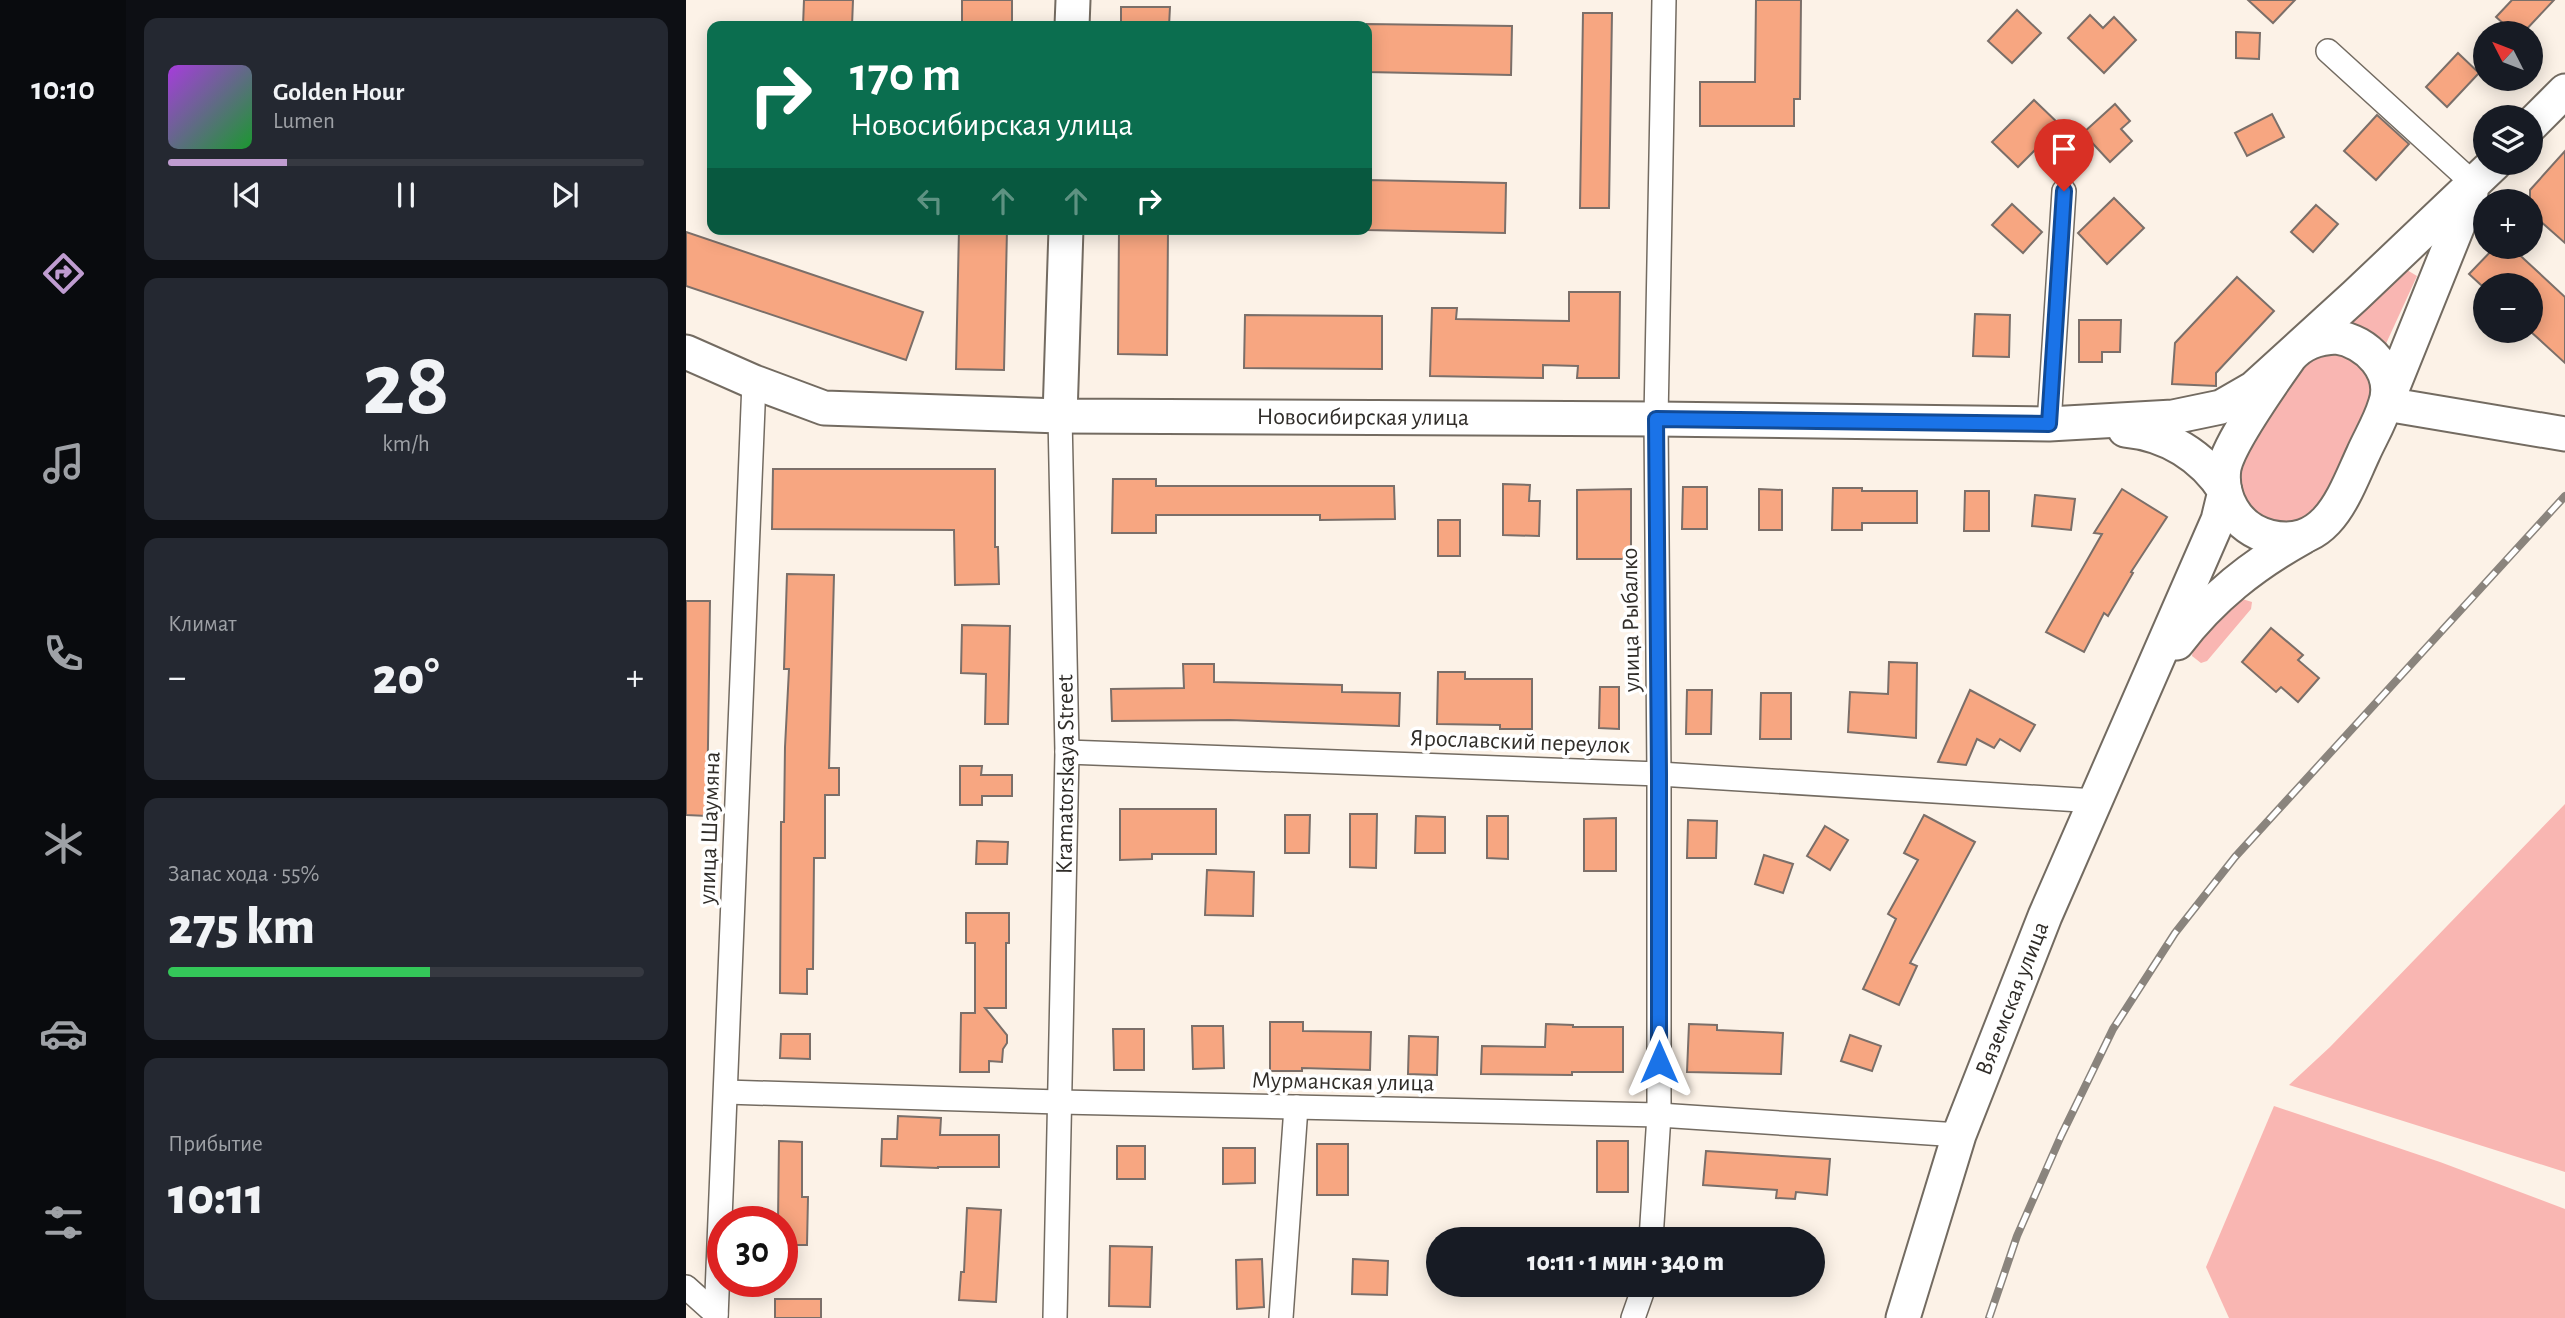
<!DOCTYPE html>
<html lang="ru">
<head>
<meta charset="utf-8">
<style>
  :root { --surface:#171b24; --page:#242831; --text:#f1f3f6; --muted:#9ea1a6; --line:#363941; --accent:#bf9cd0 }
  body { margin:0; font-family:"Alegreya Sans",sans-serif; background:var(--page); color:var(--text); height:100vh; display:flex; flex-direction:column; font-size:26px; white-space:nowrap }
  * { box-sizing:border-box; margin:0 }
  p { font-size:23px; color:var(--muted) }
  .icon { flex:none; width:38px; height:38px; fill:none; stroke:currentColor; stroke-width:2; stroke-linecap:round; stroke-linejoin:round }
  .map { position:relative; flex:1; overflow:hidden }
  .panel { display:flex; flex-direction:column; gap:18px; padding:18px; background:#0d0f14; width:560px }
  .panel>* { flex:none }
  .guide { position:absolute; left:21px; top:21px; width:665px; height:214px; border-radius:14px; box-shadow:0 4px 18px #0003; background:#0b6e4f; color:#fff; overflow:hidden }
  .needle { width:46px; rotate:312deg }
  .tools { position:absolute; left:1787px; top:21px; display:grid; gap:14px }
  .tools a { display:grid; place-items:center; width:70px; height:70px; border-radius:50%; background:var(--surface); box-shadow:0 4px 18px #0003; font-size:35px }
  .speed { position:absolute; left:21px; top:1206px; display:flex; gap:14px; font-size:35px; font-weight:700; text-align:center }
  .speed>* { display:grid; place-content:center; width:91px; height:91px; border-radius:50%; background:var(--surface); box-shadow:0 4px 18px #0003; line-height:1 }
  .speed .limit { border:10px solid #d22; background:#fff; color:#111 }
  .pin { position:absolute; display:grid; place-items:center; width:60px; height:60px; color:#fff; margin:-72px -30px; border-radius:50% 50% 50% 0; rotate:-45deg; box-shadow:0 0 7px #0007 }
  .pin .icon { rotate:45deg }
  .me { position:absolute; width:77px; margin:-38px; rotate:0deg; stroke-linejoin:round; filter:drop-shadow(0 0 5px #0008) }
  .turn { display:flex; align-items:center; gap:24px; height:147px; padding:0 28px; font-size:32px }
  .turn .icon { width:91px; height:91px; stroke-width:2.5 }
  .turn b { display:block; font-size:49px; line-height:60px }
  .lanes { display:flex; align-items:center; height:66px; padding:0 28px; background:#0003; justify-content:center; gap:35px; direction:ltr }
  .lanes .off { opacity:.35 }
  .big { font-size:52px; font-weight:800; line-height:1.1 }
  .panel .tile { flex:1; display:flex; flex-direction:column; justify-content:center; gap:10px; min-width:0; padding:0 24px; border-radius:14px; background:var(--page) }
  .panel .dial { align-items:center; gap:0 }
  .dial b { font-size:91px; line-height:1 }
  .song { display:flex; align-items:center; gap:21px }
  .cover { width:84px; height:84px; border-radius:10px; background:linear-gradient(135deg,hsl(280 70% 55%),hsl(130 70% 35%)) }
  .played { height:7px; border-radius:4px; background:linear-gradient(90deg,var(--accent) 25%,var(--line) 25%) }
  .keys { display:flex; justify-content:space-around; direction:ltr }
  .heat { display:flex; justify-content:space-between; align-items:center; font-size:38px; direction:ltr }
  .charge { height:10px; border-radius:5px; background:linear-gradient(90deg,#34c759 55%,var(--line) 0) }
  .trip { position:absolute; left:740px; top:1227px; width:399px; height:70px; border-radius:35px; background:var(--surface); box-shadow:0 4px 18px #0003; font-weight:800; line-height:70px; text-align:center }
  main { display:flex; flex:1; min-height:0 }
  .menu { display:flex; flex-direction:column; width:126px; justify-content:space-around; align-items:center; background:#090b0e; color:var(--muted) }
  .menu .icon { width:49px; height:49px }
  .menu .active { color:var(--accent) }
  .menu b { font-size:32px; color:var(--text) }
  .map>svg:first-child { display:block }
  .green { fill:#f9b6b2 }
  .building { fill:#f7a681; stroke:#7b6f69; stroke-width:2 }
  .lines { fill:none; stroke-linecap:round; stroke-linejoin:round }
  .minor-casing { stroke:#736b61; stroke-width:26 }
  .secondary-casing { stroke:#736b61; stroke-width:37 }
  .minor { stroke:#fff; stroke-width:23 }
  .secondary { stroke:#fff; stroke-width:33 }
  .rail-casing { stroke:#8a847d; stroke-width:8 }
  .rail { stroke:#fff; stroke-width:5; stroke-dasharray:16; stroke-linecap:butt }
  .route-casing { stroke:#114b97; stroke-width:18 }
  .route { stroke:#1a73e8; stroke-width:12 }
  .labels { text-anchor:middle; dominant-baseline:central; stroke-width:7; stroke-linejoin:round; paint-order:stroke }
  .street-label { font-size:24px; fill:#302d29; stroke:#fff }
</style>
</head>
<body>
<main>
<nav class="menu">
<b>10:10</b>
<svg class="icon active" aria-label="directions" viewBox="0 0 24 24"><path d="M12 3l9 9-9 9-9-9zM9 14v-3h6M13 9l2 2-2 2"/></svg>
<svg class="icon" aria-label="music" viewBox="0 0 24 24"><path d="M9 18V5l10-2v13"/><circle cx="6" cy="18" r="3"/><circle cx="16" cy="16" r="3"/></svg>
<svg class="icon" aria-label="phone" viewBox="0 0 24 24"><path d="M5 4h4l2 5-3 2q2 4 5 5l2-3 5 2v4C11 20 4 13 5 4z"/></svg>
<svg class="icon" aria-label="climate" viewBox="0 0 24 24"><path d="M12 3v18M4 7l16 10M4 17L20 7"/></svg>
<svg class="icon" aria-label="car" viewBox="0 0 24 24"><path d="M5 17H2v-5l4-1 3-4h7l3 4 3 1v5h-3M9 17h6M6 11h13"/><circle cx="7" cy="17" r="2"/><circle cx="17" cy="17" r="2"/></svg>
<svg class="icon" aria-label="filters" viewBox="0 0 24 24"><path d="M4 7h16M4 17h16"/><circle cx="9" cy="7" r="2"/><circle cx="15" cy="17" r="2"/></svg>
</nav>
<section class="panel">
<div class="tile">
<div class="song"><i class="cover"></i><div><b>Golden Hour</b><p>Lumen</p></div></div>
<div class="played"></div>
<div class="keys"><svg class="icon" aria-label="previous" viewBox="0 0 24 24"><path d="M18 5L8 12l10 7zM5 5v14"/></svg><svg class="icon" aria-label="pause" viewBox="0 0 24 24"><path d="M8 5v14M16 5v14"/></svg><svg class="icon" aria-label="next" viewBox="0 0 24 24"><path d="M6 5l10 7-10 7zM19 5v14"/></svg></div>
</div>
<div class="tile dial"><b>28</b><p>km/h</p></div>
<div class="tile"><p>Климат</p>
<div class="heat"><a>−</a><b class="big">20°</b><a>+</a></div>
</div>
<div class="tile"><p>Запас хода · 55%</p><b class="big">275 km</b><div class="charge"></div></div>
<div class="tile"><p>Прибытие</p><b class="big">10:11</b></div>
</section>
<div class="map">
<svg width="1879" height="1318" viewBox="0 0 1879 1318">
  <rect width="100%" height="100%" fill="#fcf2e7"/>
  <!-- green -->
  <g class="green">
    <path d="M1721,270L1731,276L1698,348L1660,325Z"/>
    <path d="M1660,352L1685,376L1687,398L1641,498L1618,519L1594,522L1578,517L1567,510L1559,498L1555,487L1554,469L1559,454L1613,369L1633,353Z"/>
    <path d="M1553,598L1566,602L1565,609L1521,661L1515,663L1506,656C1508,637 1539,611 1553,598Z"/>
    <path d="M1879,804V1172L1603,1085L1644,1047Z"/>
    <path d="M1588,1106L1754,1162L1879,1209V1318H1543L1520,1267Z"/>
  </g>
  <!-- building -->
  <g class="building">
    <path d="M118,0H167L166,26H117Z"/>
    <rect x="276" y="0" width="50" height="26"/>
    <path d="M1070,0H1115L1114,99H1108V126H1014V82H1069Z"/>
    <path d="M1562,0H1609L1587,23Z"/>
    <path d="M1826,0H1868L1837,33H1828L1810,17Z"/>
    <path d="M435,7H484L483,26H435Z"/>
    <path d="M1331,10L1355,33L1326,63L1302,41Z"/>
    <path d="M897,13H926L923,208H894Z"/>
    <path d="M1404,15L1417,28L1428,17L1450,40L1418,73L1382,38Z"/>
    <path d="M681,24L826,26L825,75L681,72Z"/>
    <path d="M1550,32L1574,33L1573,59L1550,58Z"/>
    <path d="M1772,53L1793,73L1761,107L1740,87Z"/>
    <path d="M1348,100L1374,125L1332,167L1306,142Z"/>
    <path d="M1429,104L1444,121L1435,129L1446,141L1424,162L1397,133Z"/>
    <path d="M1586,114L1598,137L1561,156L1549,133Z"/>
    <path d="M1691,115L1723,144L1690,180L1658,151Z"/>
    <path d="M1879,151V243L1844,212V190Z"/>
    <path d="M681,180L820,183L819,233L681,230Z"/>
    <path d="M1428,198L1458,228L1421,264L1392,233Z"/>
    <path d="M1326,204L1356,232L1337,253L1306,225Z"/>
    <path d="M1630,205L1652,224L1627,252L1605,232Z"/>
    <path d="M273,229H321L318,370L270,369Z"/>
    <path d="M433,229H482L481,355L432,354Z"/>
    <path d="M0,232L237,312L220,360L0,286Z"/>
    <path d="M1809,247H1825L1879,297V363L1844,331V285H1795L1783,274Z"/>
    <path d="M1551,277L1588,311L1530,373V386L1486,384L1489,343Z"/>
    <path d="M883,292H934L933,378H891L892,366L857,365V378L744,376L746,308H771L770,319L883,321Z"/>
    <path d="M1289,314L1324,315L1323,357L1287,356Z"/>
    <path d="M559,315L696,316V369L558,368Z"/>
    <path d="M1393,320H1435L1434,352H1416V362H1393Z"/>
    <path d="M87,469H309V547H312L313,584L269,585L268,530L86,529Z"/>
    <path d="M427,479H470V486H708L709,519L634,520V515H470V533H426Z"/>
    <path d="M817,484L844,485L843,501H854L853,536L817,535Z"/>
    <path d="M997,487H1021V529H996Z"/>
    <path d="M1147,488H1176V491H1231V523H1176V530H1146Z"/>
    <path d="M945,489V559H891V490Z"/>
    <path d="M1073,489L1096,490V530H1073Z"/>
    <path d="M1436,489L1481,517L1445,572L1447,573L1422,616L1418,613L1398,652L1360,632L1416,534L1408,533Z"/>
    <path d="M1279,491H1303V531H1278Z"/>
    <path d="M1349,495L1389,499L1385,530L1346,526Z"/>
    <rect x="752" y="520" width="22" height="36"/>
    <path d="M101,574L148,575L143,768H153V795H139V858H128L127,969H121V994L94,993L95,822H98L99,747L103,669H98Z"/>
    <path d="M0,601H24L21,816L0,815Z"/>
    <path d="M276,625L324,626L322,724H299L300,674L275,673Z"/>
    <path d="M1585,628L1617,655L1612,660L1633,678L1612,702L1595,687L1590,692L1556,662Z"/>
    <path d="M1203,662L1231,663L1230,738L1162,732L1164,692L1202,694Z"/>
    <path d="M497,664H528V682L656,685V692L714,693L713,726L544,720L426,721L425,689L498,688Z"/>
    <path d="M752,672H779V679H846V729H814V725L751,724Z"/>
    <path d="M914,687H933V729L913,728Z"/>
    <path d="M1001,690H1026L1025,734H1000Z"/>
    <path d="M1284,690L1349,725L1334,751L1314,739L1308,748L1291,739L1280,765L1252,762Z"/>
    <path d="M1075,693H1105V739H1074Z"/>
    <path d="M274,766H296L295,775H326V796H296V805H274Z"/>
    <path d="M434,809H530V854H466V859L434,860Z"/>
    <path d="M664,814H691L690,868L664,867Z"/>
    <path d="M599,815H624L623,853H599Z"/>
    <path d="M1238,815L1289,842L1224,963L1231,966L1213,1005L1177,989L1210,919L1202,914L1232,860L1218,853Z"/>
    <path d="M730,816L759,817V853H729Z"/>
    <path d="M801,816H822V859L801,858Z"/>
    <path d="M930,818V871H898V819Z"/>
    <path d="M1002,820L1031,821L1030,858H1001Z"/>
    <path d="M1139,826L1162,840L1144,870L1121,856Z"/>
    <path d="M291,841L322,842L321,864H290Z"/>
    <path d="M1078,855L1107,864L1097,893L1069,884Z"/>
    <path d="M521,870L568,872L567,916L519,915Z"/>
    <path d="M280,913H323V943H320V1008H299L321,1035V1043L317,1049L316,1062L303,1061V1072H274L275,1013H289V943H280Z"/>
    <path d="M584,1022H617V1031L685,1032L684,1070L616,1068V1071H584Z"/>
    <path d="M860,1024L887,1025V1027H937V1072H886V1075L795,1074L796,1046L859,1047Z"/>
    <path d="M1003,1024L1031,1025V1030L1097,1033L1095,1074L1001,1072Z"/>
    <path d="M506,1026H537L538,1068L507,1069Z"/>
    <path d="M427,1029H458V1070H428Z"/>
    <path d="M95,1034H124V1059L94,1058Z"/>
    <path d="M1164,1035L1195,1046L1186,1071L1155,1061Z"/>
    <path d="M723,1036L752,1037L751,1075L722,1074Z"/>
    <path d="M212,1116L255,1118L254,1135H313V1167H252V1168L195,1166L196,1139H211Z"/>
    <path d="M93,1141L116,1142V1197H122L121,1245H96V1222H92Z"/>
    <rect x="911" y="1141" width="31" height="51"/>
    <rect x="631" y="1144" width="31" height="51"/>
    <rect x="431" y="1146" width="28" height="33"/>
    <path d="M537,1148H569V1183L537,1184Z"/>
    <path d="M1020,1151L1144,1159L1141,1195L1110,1192L1109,1199L1090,1198L1091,1190L1017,1185Z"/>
    <path d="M281,1208L315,1210L310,1302L273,1300L275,1272H278Z"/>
    <path d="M424,1246L466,1247L464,1307L423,1306Z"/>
    <path d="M576,1259L578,1307L551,1309L550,1260Z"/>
    <path d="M667,1259L702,1261L701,1295L666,1294Z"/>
    <rect x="89" y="1299" width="46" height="19"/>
  </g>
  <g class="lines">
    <!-- minor casing -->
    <g class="minor-casing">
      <g id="minor">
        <path d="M1642,51L1788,184"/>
        <path d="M1363,424L1378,191"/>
        <path d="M381,752L973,774L1410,801"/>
        <path d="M40,1092L374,1102L973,1115L1273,1135"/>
        <path d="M965,1239L973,1115V774L970,419L978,0"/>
        <path d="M0,1287L30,1314"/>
        <path d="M30,1318L68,382"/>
        <path id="s1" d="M369,1318L381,752L374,416"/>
        <path d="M595,1318L610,1107"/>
        <path d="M947,1318L959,1284"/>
      </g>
    </g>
    <!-- secondary casing -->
    <g class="secondary-casing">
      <g id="secondary">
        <path d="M386,26L387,0"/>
        <path d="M1844,126L1879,91"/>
        <path d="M1785,193L1700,404L1879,434"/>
        <path d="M1650,337C1681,341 1711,372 1699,405C1694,422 1684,438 1677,454C1658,495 1641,550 1584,537C1568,533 1554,523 1546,509C1539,497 1536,482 1538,468C1543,443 1587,381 1604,357C1616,343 1631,338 1650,337Z"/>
        <path id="s2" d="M0,352L68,382L138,408L374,416L970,419L1363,424L1487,417L1535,407L1568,388L1669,296L1809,163"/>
        <path d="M374,416L380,229"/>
        <path d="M1491,643C1526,597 1567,565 1617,537"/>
        <path id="s3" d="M1217,1318L1273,1135L1359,916L1532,520L1539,491C1517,456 1481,434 1439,430"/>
      </g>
    </g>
    <!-- minor -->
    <use href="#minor" class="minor"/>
    <!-- secondary -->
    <use href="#secondary" class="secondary"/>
    <!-- rail casing -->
    <g class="rail-casing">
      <path id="rail" d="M1303,1318L1331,1236L1375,1136L1427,1029L1489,933L1549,857L1879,496"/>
    </g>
    <!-- rail -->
    <use href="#rail" class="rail"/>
  </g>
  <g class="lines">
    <!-- route casing -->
    <g class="route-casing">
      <path id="route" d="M973,1062V774L970,419L1363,424L1378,191"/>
    </g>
    <!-- route -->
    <use href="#route" class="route"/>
  </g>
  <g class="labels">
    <!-- street labels -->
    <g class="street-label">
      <text stroke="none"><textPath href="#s2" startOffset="688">Новосибирская улица</textPath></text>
      <text transform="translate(945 620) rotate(-91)">улица Рыбалко</text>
      <text transform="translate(834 742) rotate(2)">Ярославский переулок</text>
      <text stroke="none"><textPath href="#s1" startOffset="544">Kramatorskaya Street</textPath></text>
      <text transform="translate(24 828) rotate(-88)">улица Шаумяна</text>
      <text stroke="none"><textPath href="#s3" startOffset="338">Вяземская улица</textPath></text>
      <text transform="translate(657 1082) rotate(1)">Мурманская улица</text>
    </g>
  </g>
</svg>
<div class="tools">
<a><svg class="needle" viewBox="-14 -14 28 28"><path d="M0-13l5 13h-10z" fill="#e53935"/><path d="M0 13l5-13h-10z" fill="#9ea1a6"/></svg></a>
<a><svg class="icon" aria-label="layers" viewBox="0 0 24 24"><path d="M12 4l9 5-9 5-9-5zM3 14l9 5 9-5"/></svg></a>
<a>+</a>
<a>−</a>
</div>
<div class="speed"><div class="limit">30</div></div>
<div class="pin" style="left:1378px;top:191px;background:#d93025"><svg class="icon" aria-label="arrive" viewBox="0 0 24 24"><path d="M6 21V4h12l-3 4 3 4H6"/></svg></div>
<svg class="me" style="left:973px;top:1062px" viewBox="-20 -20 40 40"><path d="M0-17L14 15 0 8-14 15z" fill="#1a73e8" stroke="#fff" stroke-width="4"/></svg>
<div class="trip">10:11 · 1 мин · 340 m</div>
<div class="guide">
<div class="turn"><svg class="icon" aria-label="right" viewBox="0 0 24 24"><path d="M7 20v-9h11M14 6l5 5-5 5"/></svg><div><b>170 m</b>Новосибирская улица</div></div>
<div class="lanes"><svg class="icon off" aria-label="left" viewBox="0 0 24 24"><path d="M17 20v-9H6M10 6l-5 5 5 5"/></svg><svg class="icon off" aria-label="ahead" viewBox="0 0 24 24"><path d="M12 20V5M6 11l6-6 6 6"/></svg><svg class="icon off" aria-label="ahead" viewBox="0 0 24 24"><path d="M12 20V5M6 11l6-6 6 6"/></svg><svg class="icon" aria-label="right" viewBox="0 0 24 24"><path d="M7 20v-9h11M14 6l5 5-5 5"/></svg></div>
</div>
</div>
</main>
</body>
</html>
